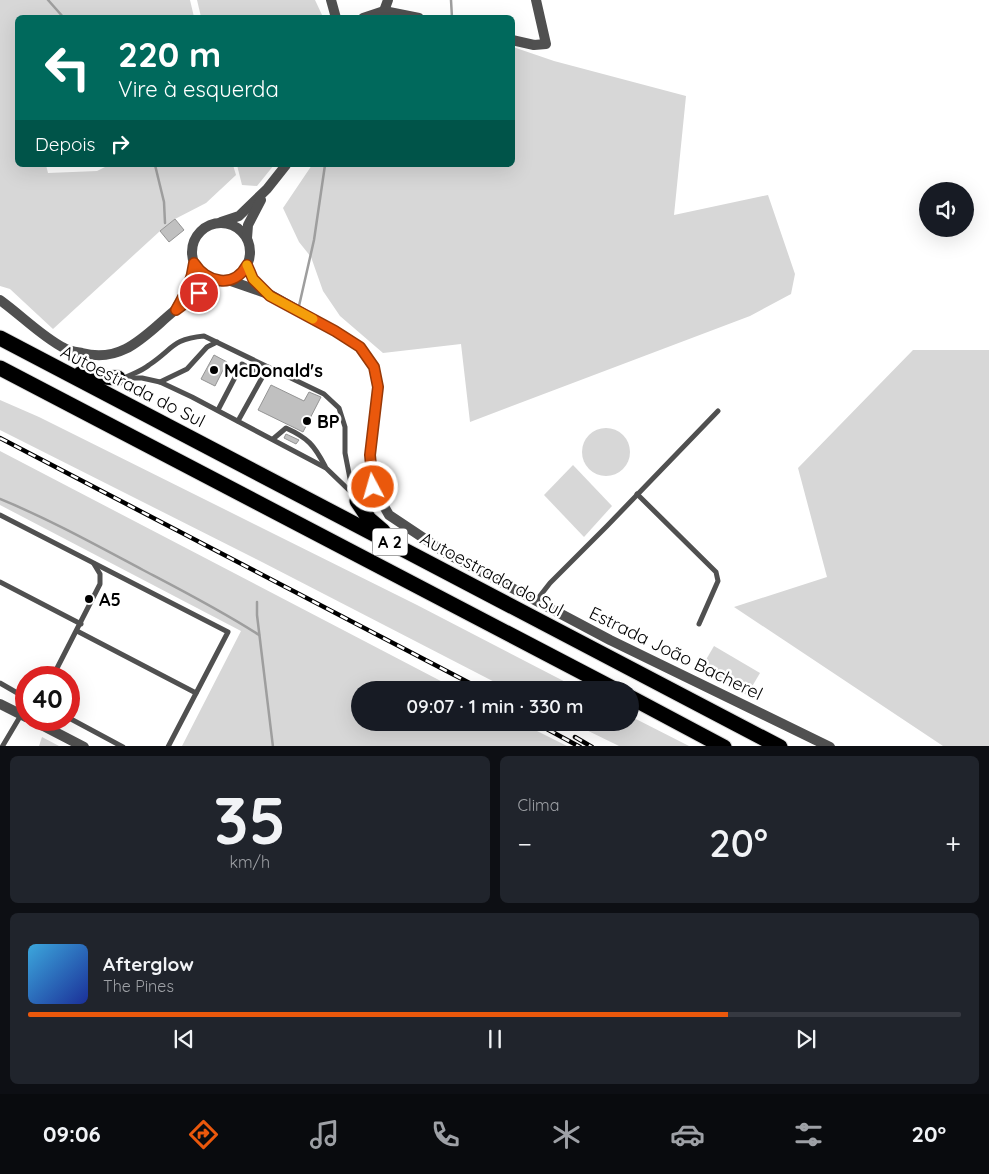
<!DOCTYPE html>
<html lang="pt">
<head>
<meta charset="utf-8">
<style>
  :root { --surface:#171b24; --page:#20242c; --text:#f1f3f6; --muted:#9ea1a6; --line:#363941; --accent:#ea580c }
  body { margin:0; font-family:Quicksand,sans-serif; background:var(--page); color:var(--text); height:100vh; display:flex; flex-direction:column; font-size:19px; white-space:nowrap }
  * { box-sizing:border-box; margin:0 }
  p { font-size:16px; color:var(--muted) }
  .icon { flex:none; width:28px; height:28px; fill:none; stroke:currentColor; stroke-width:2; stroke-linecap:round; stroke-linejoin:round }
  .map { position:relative; height:746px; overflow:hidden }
  .sheet { display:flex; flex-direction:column; gap:10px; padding:10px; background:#0d0f14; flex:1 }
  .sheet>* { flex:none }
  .guide { position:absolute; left:15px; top:15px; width:500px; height:152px; border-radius:8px; box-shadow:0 5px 20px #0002; background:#00695c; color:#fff; overflow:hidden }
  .tools { position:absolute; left:919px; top:182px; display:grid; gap:10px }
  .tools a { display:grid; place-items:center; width:55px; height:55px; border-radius:50%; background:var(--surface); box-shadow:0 5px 20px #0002; font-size:25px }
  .speed { position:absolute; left:15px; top:666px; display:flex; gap:10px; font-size:25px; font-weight:700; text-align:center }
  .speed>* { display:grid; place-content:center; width:65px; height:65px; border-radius:50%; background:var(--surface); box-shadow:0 5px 20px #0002; line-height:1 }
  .speed .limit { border:8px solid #d22; background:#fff; color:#111 }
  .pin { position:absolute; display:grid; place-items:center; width:42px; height:42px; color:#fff; margin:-21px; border:2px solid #fff; border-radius:50%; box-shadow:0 1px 5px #0007 }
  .me { position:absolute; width:55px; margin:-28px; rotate:354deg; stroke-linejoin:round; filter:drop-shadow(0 0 4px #0008) }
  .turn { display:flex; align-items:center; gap:18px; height:105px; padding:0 20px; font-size:22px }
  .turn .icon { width:65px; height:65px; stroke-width:2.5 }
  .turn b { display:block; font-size:35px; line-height:42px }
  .then { display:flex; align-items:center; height:48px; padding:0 20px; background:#0003; gap:10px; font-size:19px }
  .big { font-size:38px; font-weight:600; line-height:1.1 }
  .sheet .widget { flex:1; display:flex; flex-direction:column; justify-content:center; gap:8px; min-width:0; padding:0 18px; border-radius:8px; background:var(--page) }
  .sheet .dial { align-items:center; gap:0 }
  .dial b { font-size:65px; line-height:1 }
  .song { display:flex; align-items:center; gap:15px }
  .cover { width:60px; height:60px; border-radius:8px; background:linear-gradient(135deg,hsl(200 70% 55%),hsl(230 70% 35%)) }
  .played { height:5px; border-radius:2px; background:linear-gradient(90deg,var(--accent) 75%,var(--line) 75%) }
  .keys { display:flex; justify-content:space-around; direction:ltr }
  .heat { display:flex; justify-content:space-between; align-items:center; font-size:28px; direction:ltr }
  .sheet .tiles { flex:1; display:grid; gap:10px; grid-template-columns:1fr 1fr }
  .widget:last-child { grid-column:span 2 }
  .trip { position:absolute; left:351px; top:681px; width:288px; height:50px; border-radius:25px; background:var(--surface); box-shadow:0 5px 20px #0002; font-weight:600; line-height:50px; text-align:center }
  .tabs { display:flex; height:80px; justify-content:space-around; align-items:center; background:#090b0e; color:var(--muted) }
  .tabs .icon { width:35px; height:35px }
  .tabs .selected { color:var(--accent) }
  .tabs b { font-size:22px; color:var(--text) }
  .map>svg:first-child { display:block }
  .green { fill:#d7d7d7 }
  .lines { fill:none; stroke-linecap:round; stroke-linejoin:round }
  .stream { stroke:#9e9e9e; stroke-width:2.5 }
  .building { fill:#c0c0c0; stroke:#949494 }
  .motorway-casing { stroke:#dbdbdb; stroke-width:17 }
  .service { stroke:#505050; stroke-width:5 }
  .minor { stroke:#505050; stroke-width:10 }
  .tertiary { stroke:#505050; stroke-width:10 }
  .motorway { stroke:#000; stroke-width:15 }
  .rail-casing { stroke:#000; stroke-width:4.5 }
  .rail { stroke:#fff; stroke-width:2.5; stroke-dasharray:8; stroke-linecap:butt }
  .route-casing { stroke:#983908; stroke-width:12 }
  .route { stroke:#ea580c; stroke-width:9 }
  .slow { stroke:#f59e0b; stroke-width:9 }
  .poi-dot { fill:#000; stroke:#fff; stroke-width:2 }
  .labels { text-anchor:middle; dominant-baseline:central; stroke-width:5; stroke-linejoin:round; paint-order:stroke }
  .shield { fill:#fff; stroke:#4c4c4c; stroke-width:1 }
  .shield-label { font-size:16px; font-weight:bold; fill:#000 }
  .poi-label { font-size:18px; font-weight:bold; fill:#000; stroke:#fff; text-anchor:start }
  .street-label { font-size:18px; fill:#000; stroke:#fff }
</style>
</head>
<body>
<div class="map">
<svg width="989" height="747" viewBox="0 0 989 747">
  <rect width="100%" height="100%" fill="#fff"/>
  <!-- green -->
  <g class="green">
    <path d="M0,0H190L194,17L18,18V165H46L48,173L97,171L109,165H233L236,175L206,203L175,219L160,231L53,329L10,289L0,286Z"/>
    <path d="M197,0H315L323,17H201Z"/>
    <path d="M513,47L554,61L686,96L674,215L768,195L795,274L791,294L750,316L470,422L461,344L383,353L340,316L323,291L311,257L299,242L283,208L312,165H512Z"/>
    <path d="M237,165H274L257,186L242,185Z"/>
    <path d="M913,350H989V746H943L734,607L827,577L798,468Z"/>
    <path d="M0,400L39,417L417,605L581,690H510L260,561L0,430Z"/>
    <circle cx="606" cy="452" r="24"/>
    <path d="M0,451L458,690H360V722L521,723L567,746H182L241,631L0,505Z"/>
    <path d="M573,465L612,506L584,537L544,495Z"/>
    <path d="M714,646L760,673L747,695L700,670Z"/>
    <path d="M630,716L689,746H619L572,723L630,722Z"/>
    <path d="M42,737L59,746H39Z"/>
  </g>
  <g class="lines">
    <!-- stream -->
    <g class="stream">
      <path d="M48,0L64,18"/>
      <path d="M451,0L452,18"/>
      <path d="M155,165L164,202L165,223"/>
      <path d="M299,306L314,240L325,165"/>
      <path d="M0,499C49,519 96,545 143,570C183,591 222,611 259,635"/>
      <path d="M257,602V615L273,747"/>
    </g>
  </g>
  <!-- building -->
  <g class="building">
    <path d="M175,219L184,230L169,242L160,231Z"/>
    <path d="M214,355L227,362L215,386L201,379Z"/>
    <path d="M271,385L304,401L309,392L321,397L303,432L258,410Z"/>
    <path d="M286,434L299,440L296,444L284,438Z"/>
  </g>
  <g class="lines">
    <!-- motorway casing -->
    <g class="motorway-casing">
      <g id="motorway">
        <path d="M0,338L780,747"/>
        <path d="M0,368L616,690"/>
        <path d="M80,374L87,376L118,378"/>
        <path d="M357,501L369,519L383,531"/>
        <path d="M630,697L724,747"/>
      </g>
    </g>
    <!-- service -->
    <g class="service">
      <path d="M124,378C132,374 142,371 149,365C173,349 172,339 204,336L324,394L339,408L345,427V453L353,494"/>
      <path d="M127,378H142L160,382L192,397L326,468L353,494"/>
      <path d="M160,382L187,369L207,347L217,342"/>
      <path d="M218,410L242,364L263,376"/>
      <path d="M238,421L268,367"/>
      <path d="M273,439L286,428C308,438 314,445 325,466"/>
      <path d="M637,494L716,572L718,581L699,624"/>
      <path d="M0,515L228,632L168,747"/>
      <path d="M0,582L81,624"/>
      <path d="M536,601L550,583L607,526L718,411"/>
      <path d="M77,631L196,693"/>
      <path d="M52,678L100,584V574L94,564"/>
      <path d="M0,683L26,698"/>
      <path d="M69,718L123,747"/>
      <path d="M2,747L21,715"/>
    </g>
    <!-- minor -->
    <g class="minor">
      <path d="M384,11L388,0"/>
      <path d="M363,18L384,11L419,18"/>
      <path d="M512,40L534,45L546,44L536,0"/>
      <path d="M0,704L26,717"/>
      <path d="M32,720L84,747"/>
    </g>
    <!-- tertiary -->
    <g class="tertiary">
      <path d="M331,0L336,18"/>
      <path d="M221,222L239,216L267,189L286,165"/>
      <circle cx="221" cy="252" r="29"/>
      <path d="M247,238L248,225L261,200"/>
      <path d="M247,265L253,279L264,290"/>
      <path d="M228,280L271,295L335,331L360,347L374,367L378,387L370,455L373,487L389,515L446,553L610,640L830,747"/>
      <path d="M0,300C21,315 41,336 64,348C69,351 77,352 82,353C123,364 146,334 174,311C188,300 203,291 218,281"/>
      <path d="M177,307C186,292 192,280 194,263"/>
    </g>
    <!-- motorway -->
    <use href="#motorway" class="motorway"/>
    <!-- rail casing -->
    <g class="rail-casing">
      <g id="rail">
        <path d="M0,438L483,690"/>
        <path d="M534,722L580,747"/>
        <path d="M575,737L592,747"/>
      </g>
    </g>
    <!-- rail -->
    <use href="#rail" class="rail"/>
  </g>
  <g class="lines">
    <!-- route casing -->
    <g class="route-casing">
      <path id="route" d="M199,293L176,310C185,294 192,281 194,263C207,283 234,289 247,265L253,279L270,296L335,331L360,347L374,367L378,387L370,455L373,487"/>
    </g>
    <!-- route -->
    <use href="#route" class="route"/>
    <!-- slow -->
    <path class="slow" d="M247,265L253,279L270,296L313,319"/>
  </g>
  <!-- markers -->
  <g class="poi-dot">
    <circle cx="214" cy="370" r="5"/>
    <circle cx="307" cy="421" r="5"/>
    <circle cx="89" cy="599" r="5"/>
  </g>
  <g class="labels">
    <!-- shield labels -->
    <rect class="shield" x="372.5" y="528.5" width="35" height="27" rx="4"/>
    <g class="shield-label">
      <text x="390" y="542">A 2</text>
    </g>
    <!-- poi labels -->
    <g class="poi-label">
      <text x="224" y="370">McDonald's</text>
      <text x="317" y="421">BP</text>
      <text x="99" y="599">A5</text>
    </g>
    <!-- street labels -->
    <g class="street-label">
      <text transform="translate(133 386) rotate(27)">Autoestrada do Sul</text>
      <text transform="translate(492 574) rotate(28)">Autoestrada do Sul</text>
      <text transform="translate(676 653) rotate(26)">Estrada João Bacherel</text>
    </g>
  </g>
</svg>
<div class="tools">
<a><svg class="icon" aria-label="sound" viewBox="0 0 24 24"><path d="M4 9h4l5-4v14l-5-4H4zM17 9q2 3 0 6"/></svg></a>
</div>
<div class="speed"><div class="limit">40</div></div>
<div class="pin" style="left:199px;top:293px;background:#d93025"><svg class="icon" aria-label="arrive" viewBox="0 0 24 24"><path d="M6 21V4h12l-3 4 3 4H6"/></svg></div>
<svg class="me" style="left:373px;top:487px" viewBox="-20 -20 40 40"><circle r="17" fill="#ea580c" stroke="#fff" stroke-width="3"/><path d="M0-11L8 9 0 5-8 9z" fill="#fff"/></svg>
<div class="trip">09:07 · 1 min · 330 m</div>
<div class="guide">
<div class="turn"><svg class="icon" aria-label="left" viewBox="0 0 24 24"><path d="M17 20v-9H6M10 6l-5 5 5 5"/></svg><div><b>220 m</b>Vire à esquerda</div></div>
<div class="then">Depois<svg class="icon" aria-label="right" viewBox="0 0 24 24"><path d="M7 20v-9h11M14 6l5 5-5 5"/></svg></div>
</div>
</div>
<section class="sheet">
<div class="tiles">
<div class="widget dial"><b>35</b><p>km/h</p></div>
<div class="widget"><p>Clima</p>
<div class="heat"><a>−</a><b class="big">20°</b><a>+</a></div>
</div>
<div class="widget">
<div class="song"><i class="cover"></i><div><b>Afterglow</b><p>The Pines</p></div></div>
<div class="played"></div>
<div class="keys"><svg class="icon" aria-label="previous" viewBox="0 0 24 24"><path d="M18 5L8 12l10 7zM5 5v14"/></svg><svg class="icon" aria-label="pause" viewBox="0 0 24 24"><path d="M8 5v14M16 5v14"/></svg><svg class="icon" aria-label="next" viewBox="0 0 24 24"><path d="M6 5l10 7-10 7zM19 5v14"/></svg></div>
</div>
</div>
</section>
<nav class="tabs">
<b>09:06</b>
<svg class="icon selected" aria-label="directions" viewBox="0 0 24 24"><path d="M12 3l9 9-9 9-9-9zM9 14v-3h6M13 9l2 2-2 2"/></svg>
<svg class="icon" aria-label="music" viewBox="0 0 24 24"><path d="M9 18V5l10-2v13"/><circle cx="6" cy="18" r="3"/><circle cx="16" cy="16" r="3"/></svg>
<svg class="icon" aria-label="phone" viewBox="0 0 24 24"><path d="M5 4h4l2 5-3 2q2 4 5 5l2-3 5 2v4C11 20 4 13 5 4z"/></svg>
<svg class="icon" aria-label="climate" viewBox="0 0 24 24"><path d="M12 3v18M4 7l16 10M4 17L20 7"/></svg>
<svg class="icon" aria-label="car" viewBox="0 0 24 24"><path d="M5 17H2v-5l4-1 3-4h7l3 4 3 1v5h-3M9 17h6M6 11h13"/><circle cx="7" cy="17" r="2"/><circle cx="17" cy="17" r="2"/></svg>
<svg class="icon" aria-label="filters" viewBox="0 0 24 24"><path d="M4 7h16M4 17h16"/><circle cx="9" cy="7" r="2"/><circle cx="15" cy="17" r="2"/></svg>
<b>20°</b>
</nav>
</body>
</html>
